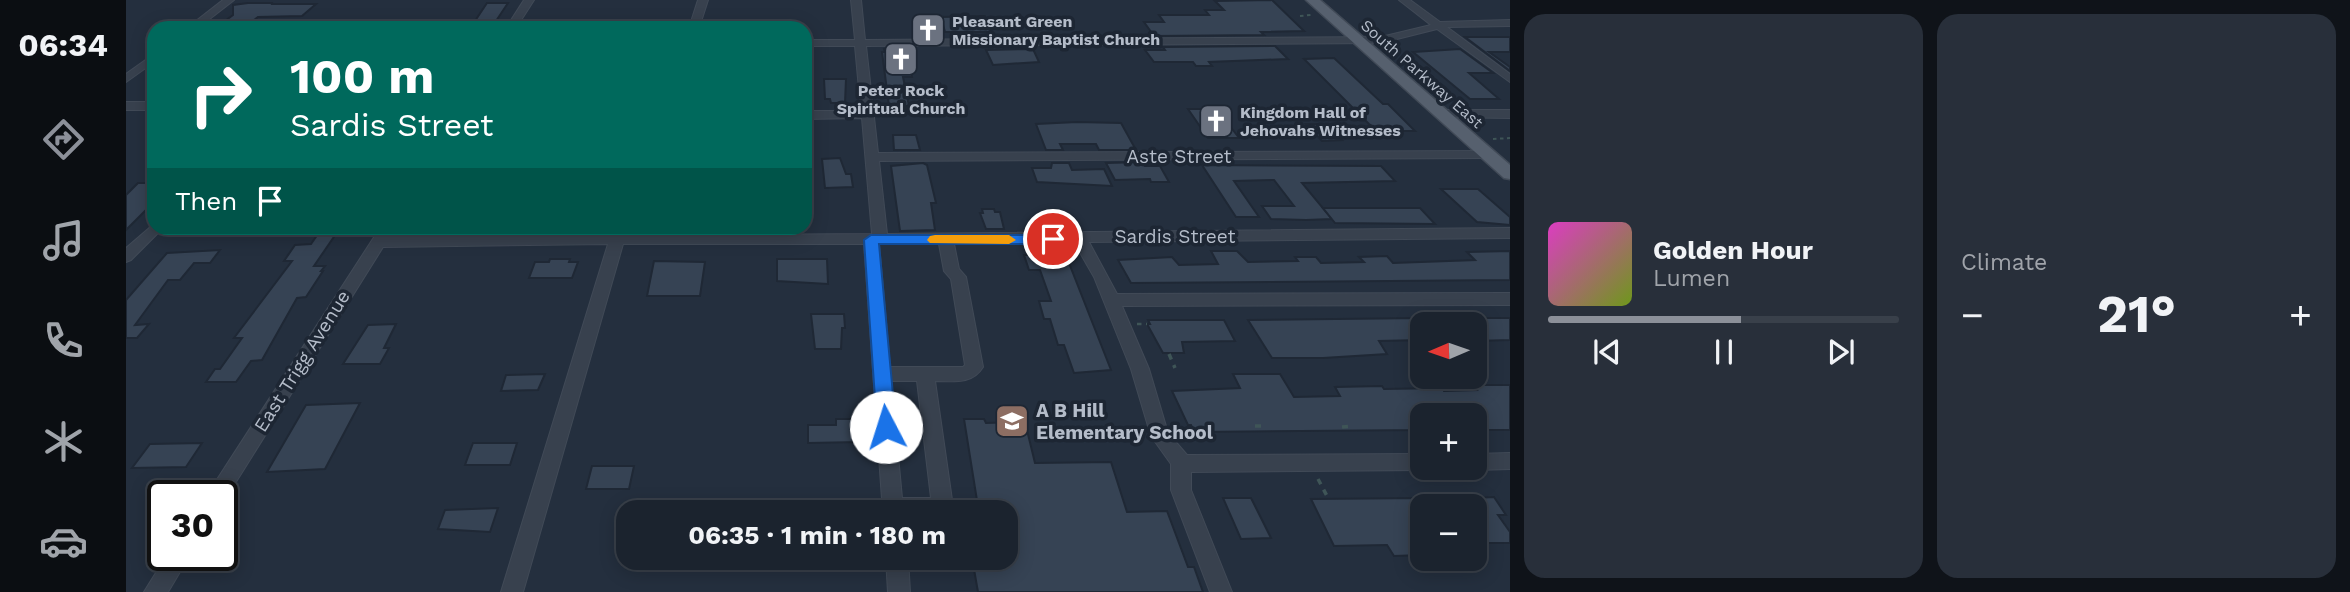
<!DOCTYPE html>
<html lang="en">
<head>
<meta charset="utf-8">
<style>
  :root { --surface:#1b232e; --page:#282f3a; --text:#f1f3f6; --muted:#a0a4aa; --line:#39404a; --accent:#8c9099 }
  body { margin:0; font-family:"Work Sans",sans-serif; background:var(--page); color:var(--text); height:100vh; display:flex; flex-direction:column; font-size:26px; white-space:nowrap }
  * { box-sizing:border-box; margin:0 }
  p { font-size:23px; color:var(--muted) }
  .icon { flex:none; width:38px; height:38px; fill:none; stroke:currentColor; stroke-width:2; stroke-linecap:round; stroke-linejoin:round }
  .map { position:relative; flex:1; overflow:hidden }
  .side { display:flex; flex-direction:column; gap:14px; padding:14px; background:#0f1319; width:840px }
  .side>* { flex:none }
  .hud { position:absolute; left:21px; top:21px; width:665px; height:214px; border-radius:21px; box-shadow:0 4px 18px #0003,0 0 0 2px var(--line); background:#00695c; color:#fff; overflow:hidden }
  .needle { width:46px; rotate:268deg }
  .tools { position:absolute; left:1284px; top:312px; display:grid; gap:14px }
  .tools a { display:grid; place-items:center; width:77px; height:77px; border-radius:14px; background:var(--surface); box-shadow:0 4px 18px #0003,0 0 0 2px var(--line); font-size:35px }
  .speed { position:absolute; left:21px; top:480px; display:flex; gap:14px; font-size:35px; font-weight:700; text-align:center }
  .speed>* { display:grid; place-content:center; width:91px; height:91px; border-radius:50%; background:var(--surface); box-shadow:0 4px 18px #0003,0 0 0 2px var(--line); line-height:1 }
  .speed .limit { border:4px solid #111; border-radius:10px; background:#fff; color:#111 }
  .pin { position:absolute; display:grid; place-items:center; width:60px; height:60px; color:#fff; margin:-30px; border:4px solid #fff; border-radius:50%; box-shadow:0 2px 7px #0007 }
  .me { position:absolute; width:77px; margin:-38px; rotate:355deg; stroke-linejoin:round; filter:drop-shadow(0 0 5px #0008) }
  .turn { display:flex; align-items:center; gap:24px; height:147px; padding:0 28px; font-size:32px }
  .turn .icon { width:91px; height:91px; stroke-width:2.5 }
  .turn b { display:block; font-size:49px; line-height:60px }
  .then { display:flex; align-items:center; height:66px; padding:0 28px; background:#0003; gap:14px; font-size:26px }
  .big { font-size:52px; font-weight:700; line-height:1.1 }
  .side .tile { flex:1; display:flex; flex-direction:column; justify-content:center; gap:10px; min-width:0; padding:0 24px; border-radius:21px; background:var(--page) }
  .song { display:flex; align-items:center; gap:21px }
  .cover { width:84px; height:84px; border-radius:10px; background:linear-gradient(135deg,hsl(310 70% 55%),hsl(80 70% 35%)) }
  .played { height:7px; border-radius:4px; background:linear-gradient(90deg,var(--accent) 55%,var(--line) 55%) }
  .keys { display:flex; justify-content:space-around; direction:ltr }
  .heat { display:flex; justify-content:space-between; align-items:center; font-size:38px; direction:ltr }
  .side .tiles { flex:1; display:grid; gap:14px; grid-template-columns:repeat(2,1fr) }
  .trip { position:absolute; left:490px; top:500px; width:402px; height:70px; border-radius:21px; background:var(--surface); box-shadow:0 4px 18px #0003,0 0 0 2px var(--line); font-weight:700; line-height:70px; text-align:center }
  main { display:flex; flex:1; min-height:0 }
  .menu { display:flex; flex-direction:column; width:126px; justify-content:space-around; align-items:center; background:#0b0e12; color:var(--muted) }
  .menu .icon { width:49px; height:49px }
  .menu .selected { color:var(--accent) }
  .menu b { font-size:32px; color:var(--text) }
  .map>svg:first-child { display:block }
  .building { fill:#364354; stroke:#1f2835; stroke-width:2 }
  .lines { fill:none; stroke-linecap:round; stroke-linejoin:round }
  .minor-casing { stroke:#414a57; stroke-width:2 }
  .major-casing { stroke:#414a57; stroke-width:3 }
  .path-far2 { stroke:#3f5557; stroke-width:2; stroke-dasharray:3.5 3.5; stroke-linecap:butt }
  .path-far1 { stroke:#3f5557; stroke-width:2.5; stroke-dasharray:4.5 4.5; stroke-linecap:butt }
  .path { stroke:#3f5557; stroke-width:3.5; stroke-dasharray:6 6; stroke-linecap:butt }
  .minor { fill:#38414e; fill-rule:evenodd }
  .major { fill:#56606e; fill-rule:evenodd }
  .route { fill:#1a73e8; stroke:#114b97; stroke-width:2 }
  .slow { fill:#f59e0b }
  .labels { text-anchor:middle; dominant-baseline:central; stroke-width:7; stroke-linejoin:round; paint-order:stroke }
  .far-poi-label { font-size:16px; font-weight:bold; fill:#b4bcc9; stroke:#1d2633; text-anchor:start }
  .far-street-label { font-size:16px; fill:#b4bcc9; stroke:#1d2633 }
  .street-label { font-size:19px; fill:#b4bcc9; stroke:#1d2633 }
  .poi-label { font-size:19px; font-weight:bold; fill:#b4bcc9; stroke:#1d2633; text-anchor:start }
</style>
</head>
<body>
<main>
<nav class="menu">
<b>06:34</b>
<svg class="icon selected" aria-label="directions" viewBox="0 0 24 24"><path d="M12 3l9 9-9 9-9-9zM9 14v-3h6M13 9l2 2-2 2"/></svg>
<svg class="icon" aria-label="music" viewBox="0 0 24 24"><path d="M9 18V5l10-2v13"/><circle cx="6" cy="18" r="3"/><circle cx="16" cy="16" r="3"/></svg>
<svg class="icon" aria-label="phone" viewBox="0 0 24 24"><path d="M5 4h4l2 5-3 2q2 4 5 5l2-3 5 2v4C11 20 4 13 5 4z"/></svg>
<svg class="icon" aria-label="climate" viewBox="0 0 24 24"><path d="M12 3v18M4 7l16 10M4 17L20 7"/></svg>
<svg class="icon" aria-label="car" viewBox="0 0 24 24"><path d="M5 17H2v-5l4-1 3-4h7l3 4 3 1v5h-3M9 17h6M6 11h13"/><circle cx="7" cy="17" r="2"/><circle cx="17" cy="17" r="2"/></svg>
</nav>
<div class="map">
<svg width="1384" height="592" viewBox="0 0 1384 592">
  <rect width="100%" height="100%" fill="#242f3e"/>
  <!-- building -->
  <g class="building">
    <path d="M1146,0L1178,31L1135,32L1138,35L1028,36L1018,22H1038L1033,15H1083L1079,10H1098L1089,1Z"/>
    <path d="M122,3H147L145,4H190L176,16L132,17L123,24H95L107,15V5Z"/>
    <path d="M361,3H382L370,21H349Z"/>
    <path d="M859,16L865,32H819L815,17Z"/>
    <path d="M1339,37H1384V52H1363L1384,67V71Z"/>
    <path d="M1149,46L1162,59L1083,62L1086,66H1070L1067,62H1028L1019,50H1039L1037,47Z"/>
    <path d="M775,48L776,52H781L786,77H777L783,106H763L756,52H759L758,49Z"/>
    <path d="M907,49L913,62L867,65L860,50Z"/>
    <path d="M1334,49L1367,73H1343L1373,99H1344L1287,52Z"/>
    <path d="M1208,58L1257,104H1262L1289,131H1253L1243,124L1178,59Z"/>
    <path d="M698,79H720L719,103H705L704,99H699Z"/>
    <path d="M1062,109H1091L1113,138H1082Z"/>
    <path d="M951,122L995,123L1010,150H973L970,144H934L937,150H920L910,124Z"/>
    <path d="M1180,124H1200L1216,140L1196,141Z"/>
    <path d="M767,135H790L794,150H768Z"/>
    <path d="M714,158L720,174H725L727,187L699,188L696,159Z"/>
    <path d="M1017,162L1019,166H1034L1043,182H1025L1024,179L989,180L980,163Z"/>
    <path d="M797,163L801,165L810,203H805L809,230L774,231L765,166Z"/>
    <path d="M926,163H943L946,170L978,169L986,186L911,182L906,168H925Z"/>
    <path d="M1076,165L1255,166L1269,181L1176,183L1206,219L1180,220L1145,219L1136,206H1168L1148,180L1108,181L1133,217H1110Z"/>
    <path d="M12,183H28V202L0,230V195Z"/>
    <path d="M1315,189H1352L1384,217V225L1351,222Z"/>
    <path d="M1197,208H1294L1309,224L1209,223Z"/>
    <path d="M856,209H868L869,212H874L878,229H860L854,213H857Z"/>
    <path d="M196,228H214L188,266H199L195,271H197L180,297L171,298L136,360L125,361L110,382H80L89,369H94L116,338H108L166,261H158L169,245L185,244Z"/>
    <path d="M94,250L84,263H68L54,280H42L9,325L23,324L11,338H0V300L41,253Z"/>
    <path d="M1085,251H1111L1122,262L1172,261L1169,257H1190L1195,263L1238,262L1233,257L1261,256L1267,263L1349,260L1341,252L1384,251V280L1005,283L992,260L1046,257L1053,265L1092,264Z"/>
    <path d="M898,255H936L937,258H941L985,370L948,373L938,345H932L924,319H918L913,301H925L914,270H903Z"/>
    <path d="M424,259H444L443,262H452L446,278H403L409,262H423Z"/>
    <path d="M651,259H701L702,284L651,281Z"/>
    <path d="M528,261L579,262L574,296H521Z"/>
    <path d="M685,314H718L719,328H716L715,349H689Z"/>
    <path d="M1297,318V340L1253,341L1261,354L1197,358H1146L1122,320Z"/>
    <path d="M1349,318H1384V340L1349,341Z"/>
    <path d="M1022,320H1098L1109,341L1056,342L1058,353H1037L1021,324H1024Z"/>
    <path d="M270,324L258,348H263L254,364H217L242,325Z"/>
    <path d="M419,374L412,390L375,391L380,375Z"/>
    <path d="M1107,374H1154L1168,397L1214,396L1209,387L1256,386L1258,389L1317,388L1318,391L1351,390L1348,385H1384V430H1349V415H1297V430L1068,432L1065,425H1062L1046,391L1114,388Z"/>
    <path d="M234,403L199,469L141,472L180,405Z"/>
    <path d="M710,419H728V425H733L734,442L682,443V425H710Z"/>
    <path d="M838,419H858L860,423L896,422L900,426L909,463L985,462L1001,512L1041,511L1062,567H1068L1077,592H852L846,558H880V513H853Z"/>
    <path d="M76,443L60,467L6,468L24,444Z"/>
    <path d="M347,443H391L384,465H339Z"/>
    <path d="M466,466H508L503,489H460Z"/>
    <path d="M1368,497L1380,515H1372L1384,532V543H1361L1349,532V498Z"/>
    <path d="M1097,498H1125L1145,538L1115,539Z"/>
    <path d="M1297,498V555L1268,556L1261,545L1208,546L1185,499Z"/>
    <path d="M372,508L364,532L312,529L319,510Z"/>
  </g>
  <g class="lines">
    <!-- minor casing -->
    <g class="minor-casing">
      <g id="minor">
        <path d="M97,0H108L72,28H61Z"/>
        <path d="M398,0H408L390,28H380Z"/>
        <path d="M572,0H582L573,28H563Z"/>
        <path d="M725,0H735L739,40L1255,37L1305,25L1273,0H1284L1314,22L1384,20V26L1321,27L1384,74V82L1311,29L1255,43L740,46L752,153L1365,151L1367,154L1361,158L753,161L761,234L1384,228V238L963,242L991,294L1384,293V305L996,306L1023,369L1042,433L1061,455L1297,454V467L1304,468L1297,470L1065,472V490L1106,592H1084L1045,490V464L1025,436L1005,369L968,277L949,244H828L833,269L840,277L857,367C846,385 827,381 809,381L826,500L818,513H757L738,244H497L397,592H375L482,244L257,247L98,501L96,495H81L254,228H268L262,237L746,234L736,118L679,119V111H735L729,46H679V40H729ZM753,244H813L818,271L825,279L839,365L837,367H764ZM765,381H791L805,498H776Z"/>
        <path d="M28,54V62L0,82V74Z"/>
        <rect x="0" y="102" width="28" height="8"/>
        <path d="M1316,110H1384V118L1312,117L1310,114Z"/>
        <path d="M28,224V228H36L34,231L5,260L0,262V248Z"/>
        <path d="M1384,453V469L1349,470L1342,467H1349V454Z"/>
        <path d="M41,555H64L42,592H18Z"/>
        <path d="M760,558H782L784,592H762Z"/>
      </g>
    </g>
    <!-- major casing -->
    <g class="major-casing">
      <path id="major" d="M1180,0H1194L1384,165V179L1378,178Z"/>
    </g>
    <!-- path-far2 -->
    <g class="path-far2">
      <path d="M1174,16L1185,15"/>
      <path d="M1367,139L1384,138"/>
    </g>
    <!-- path-far1 -->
    <path class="path-far1" d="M1011,324H1021"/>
    <!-- path -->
    <g class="path">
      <path d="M1043,354L1049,368"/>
      <path d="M1129,426H1137"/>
      <path d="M1216,427L1226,426"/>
      <path d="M1192,479L1201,496"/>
    </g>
    <!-- minor -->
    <use href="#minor" class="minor"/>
    <!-- major -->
    <use href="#major" class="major"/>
  </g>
  <!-- route -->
  <path class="route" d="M745,235H927L934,239L927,244H753L770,427L767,432L760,435L754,432L751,427L738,240Z"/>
  <!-- slow -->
  <path class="slow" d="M809,235H883L890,240L883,244L804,243L801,240L804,236Z"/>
  <!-- icons -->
  <defs>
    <g id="church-square" transform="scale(1.75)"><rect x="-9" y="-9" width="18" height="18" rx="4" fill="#6b7280" stroke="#1d2633"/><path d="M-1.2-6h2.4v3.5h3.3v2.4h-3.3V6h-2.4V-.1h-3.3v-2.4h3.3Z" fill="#fff"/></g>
    <g id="school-square" transform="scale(1.75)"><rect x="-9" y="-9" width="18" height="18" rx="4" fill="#8d6e63" stroke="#1d2633"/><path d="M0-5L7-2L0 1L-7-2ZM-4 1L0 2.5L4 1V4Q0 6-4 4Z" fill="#fff"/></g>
  </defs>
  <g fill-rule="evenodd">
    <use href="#church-square" x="802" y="30"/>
    <use href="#church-square" x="775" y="59"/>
    <use href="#church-square" x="1090" y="121"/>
    <use href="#school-square" x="886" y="421"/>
  </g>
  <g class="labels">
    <!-- far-poi labels -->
    <g class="far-poi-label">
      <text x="826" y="21">Pleasant Green<tspan x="826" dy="18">Missionary Baptist Church</tspan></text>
      <text x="775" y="90" text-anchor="middle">Peter Rock<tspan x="775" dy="18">Spiritual Church</tspan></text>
      <text x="1114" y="112">Kingdom Hall of<tspan x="1114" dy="18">Jehovahs Witnesses</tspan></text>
    </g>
    <!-- far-street labels -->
    <g class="far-street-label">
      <text transform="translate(1296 74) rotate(41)">South Parkway East</text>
    </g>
    <!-- street labels -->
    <g class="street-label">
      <text x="1053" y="156">Aste Street</text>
      <text x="1049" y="236">Sardis Street</text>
      <text transform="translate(176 361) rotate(-58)">East Trigg Avenue</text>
    </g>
    <!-- poi labels -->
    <g class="poi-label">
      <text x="910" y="410">A B Hill<tspan x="910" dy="22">Elementary School</tspan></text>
    </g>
  </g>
</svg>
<div class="tools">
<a><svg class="needle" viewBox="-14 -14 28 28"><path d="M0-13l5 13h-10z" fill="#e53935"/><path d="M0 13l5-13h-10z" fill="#a0a4aa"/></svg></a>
<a>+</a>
<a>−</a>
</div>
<div class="speed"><div class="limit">30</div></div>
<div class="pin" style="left:927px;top:239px;background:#d93025"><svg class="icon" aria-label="arrive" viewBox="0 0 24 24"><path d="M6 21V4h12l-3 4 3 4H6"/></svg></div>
<svg class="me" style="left:760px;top:427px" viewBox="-20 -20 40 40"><circle r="19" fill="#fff"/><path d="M0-13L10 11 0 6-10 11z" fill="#1a73e8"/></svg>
<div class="trip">06:35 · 1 min · 180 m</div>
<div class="hud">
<div class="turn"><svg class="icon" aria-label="right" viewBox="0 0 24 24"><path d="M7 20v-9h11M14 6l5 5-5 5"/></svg><div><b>100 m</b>Sardis Street</div></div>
<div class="then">Then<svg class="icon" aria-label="arrive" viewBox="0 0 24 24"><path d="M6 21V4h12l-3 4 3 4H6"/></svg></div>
</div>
</div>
<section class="side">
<div class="tiles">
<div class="tile">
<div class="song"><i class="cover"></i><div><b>Golden Hour</b><p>Lumen</p></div></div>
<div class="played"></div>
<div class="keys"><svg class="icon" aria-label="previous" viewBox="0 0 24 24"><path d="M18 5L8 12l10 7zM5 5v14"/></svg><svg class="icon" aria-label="pause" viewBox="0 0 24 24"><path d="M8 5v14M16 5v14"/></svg><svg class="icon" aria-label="next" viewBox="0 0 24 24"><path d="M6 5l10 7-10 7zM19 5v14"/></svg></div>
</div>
<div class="tile"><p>Climate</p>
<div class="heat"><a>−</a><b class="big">21°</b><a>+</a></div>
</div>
</div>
</section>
</main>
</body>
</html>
